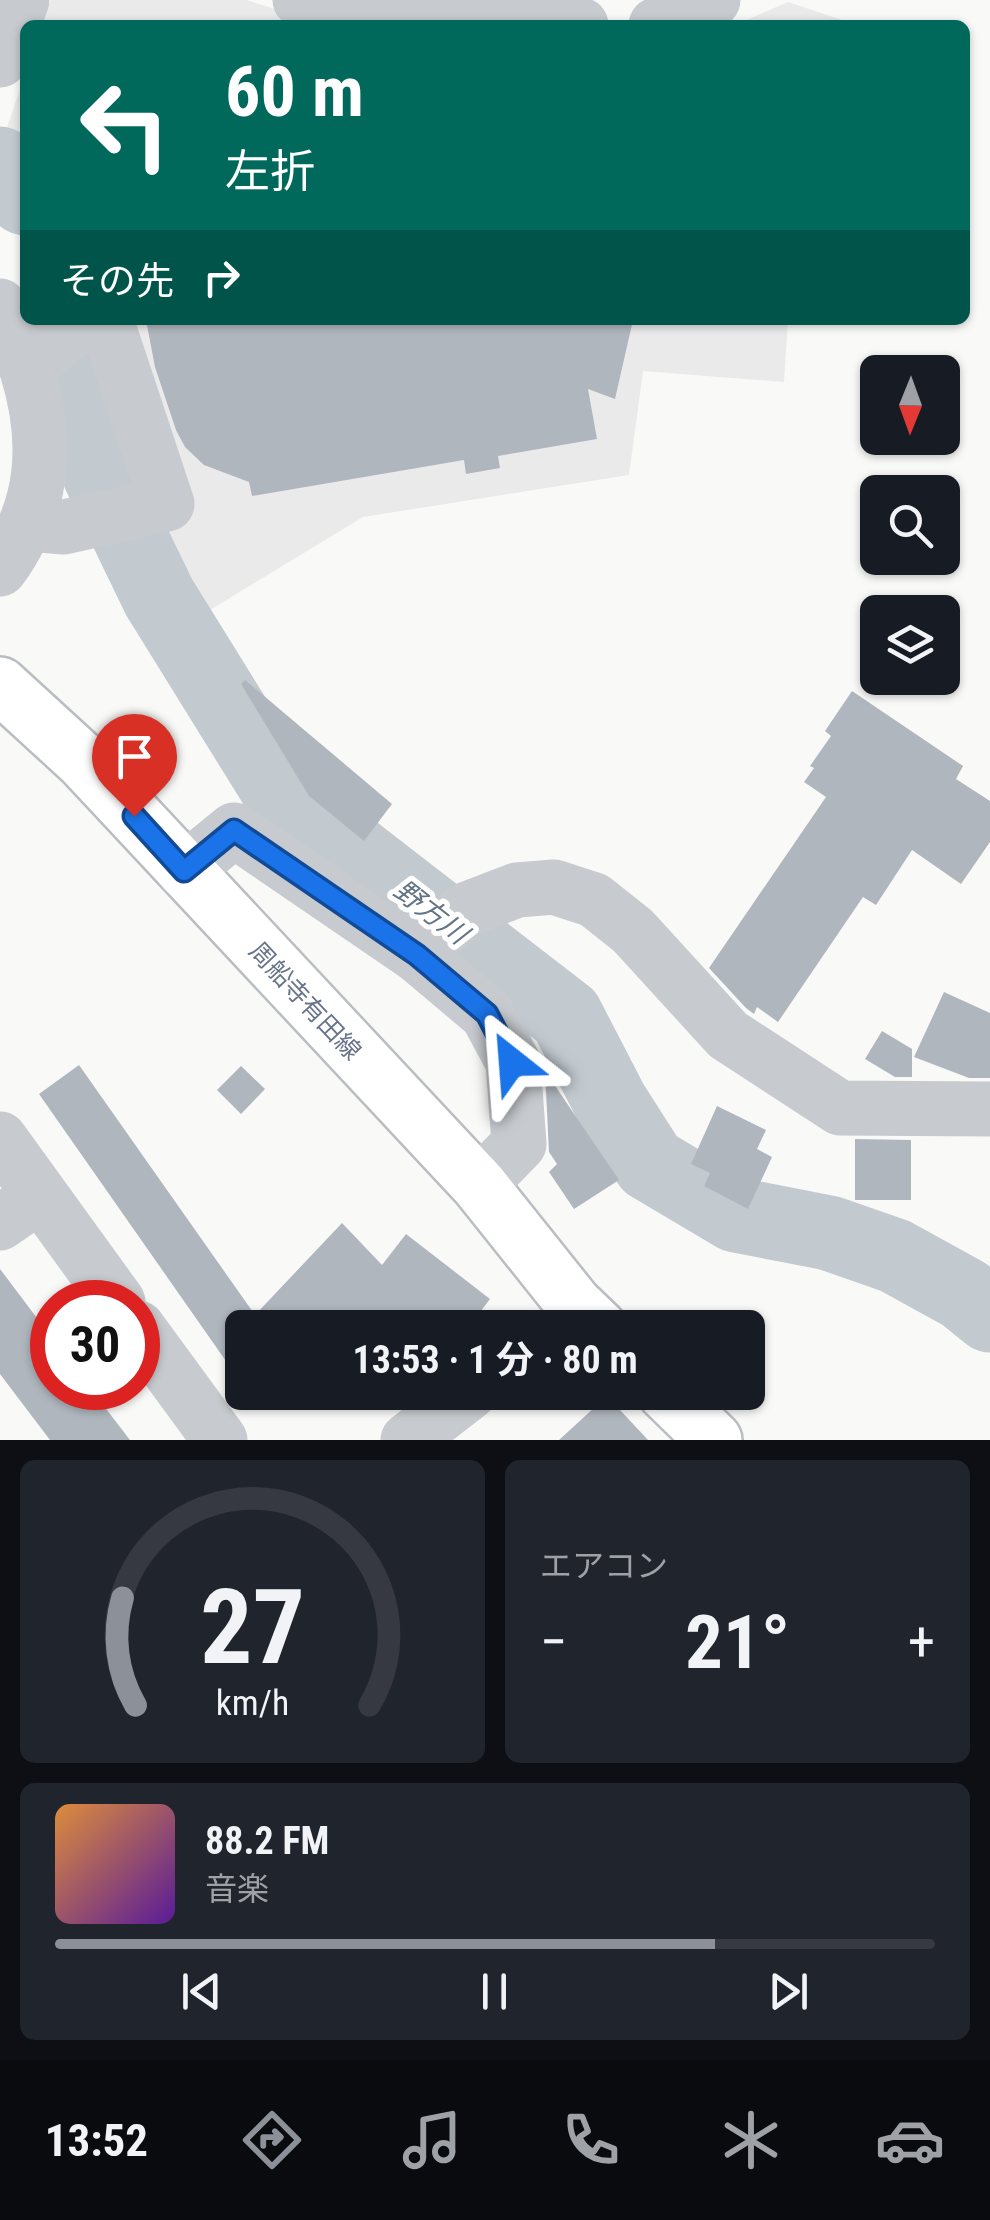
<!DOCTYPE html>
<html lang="ja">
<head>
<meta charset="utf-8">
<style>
  :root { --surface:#171b24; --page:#20242c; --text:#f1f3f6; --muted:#9ea1a6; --line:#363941; --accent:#8c9099 }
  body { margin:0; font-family:"Roboto Condensed","Noto Sans JP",sans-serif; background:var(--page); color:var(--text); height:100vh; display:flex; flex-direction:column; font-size:38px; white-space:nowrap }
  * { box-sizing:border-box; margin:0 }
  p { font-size:32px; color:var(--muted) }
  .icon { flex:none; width:55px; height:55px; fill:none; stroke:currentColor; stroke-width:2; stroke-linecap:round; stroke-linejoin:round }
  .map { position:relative; height:1440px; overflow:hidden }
  .sheet { display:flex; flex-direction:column; gap:20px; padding:20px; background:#0d0f14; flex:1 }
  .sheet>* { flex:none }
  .top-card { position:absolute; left:20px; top:20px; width:950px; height:305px; border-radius:15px; box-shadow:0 2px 8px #0004; background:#00695c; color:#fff; overflow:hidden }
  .needle { width:65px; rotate:181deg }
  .buttons { position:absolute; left:860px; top:355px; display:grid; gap:20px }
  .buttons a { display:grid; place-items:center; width:100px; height:100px; border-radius:15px; background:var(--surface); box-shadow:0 2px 8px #0004; font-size:50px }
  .speed { position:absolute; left:30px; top:1280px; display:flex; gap:20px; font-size:50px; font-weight:700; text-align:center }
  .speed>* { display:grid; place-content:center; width:130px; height:130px; border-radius:50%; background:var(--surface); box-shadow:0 2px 8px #0004; line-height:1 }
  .speed .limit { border:15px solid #d22; background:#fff; color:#111 }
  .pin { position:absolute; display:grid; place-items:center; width:85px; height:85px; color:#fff; margin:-102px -42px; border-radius:50% 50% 50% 0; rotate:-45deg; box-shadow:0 0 10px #0007 }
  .pin .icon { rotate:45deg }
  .me { position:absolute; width:110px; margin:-55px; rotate:332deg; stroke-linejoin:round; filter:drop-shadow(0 0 8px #0008) }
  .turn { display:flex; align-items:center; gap:35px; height:210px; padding:0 40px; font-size:45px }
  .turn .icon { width:130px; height:130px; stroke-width:2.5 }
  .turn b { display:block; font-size:70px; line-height:85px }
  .then { display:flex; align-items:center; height:95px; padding:0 40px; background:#0003; gap:20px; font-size:38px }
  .big { font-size:75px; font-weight:700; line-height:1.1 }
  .sheet .tile { flex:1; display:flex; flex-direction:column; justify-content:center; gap:15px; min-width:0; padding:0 35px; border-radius:15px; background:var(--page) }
  .sheet .dial { align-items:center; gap:0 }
  .dial svg { height:260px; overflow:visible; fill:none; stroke:var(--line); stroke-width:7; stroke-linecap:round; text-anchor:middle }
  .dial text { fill:var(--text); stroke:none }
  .song { display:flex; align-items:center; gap:30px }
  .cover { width:120px; height:120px; border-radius:15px; background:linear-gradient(135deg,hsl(30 70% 55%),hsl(270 70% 35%)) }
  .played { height:10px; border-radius:5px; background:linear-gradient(90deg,var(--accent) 75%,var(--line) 75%) }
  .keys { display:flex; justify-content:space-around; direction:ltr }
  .heat { display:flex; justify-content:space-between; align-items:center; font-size:55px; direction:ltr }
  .sheet .tiles { flex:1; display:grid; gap:20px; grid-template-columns:1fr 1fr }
  .tile:last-child { grid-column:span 2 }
  .trip { position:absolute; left:225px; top:1310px; width:540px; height:100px; border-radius:15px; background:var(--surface); box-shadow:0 2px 8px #0004; font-weight:700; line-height:100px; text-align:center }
  .dock { display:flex; height:160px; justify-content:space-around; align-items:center; background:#090b0e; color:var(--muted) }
  .dock .icon { width:70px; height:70px }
  .dock .active { color:var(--accent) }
  .dock b { font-size:45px; color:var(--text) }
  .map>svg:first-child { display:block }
  .built { fill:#eaeaea }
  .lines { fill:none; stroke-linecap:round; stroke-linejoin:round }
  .river { stroke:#c2cad0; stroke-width:75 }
  .building { fill:#b0b6be }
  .major-casing { stroke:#babdc2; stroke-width:60 }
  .minor { stroke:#c7cace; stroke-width:55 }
  .major { stroke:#fff; stroke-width:55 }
  .route-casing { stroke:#114b97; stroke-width:25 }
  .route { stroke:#1a73e8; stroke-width:18 }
  .labels { text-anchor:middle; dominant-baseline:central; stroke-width:10; stroke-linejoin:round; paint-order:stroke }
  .street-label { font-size:25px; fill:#677489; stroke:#fff }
  .water-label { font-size:28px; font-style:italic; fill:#637584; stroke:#fff }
</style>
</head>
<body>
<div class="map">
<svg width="990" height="1440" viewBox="0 0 990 1440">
  <rect width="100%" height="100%" fill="#f9f9f7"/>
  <!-- built -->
  <g class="built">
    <path d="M51,0H246L328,25H42Z"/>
    <path d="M788,2L857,25H735Z"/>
    <path d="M25,75V159L3,139Z"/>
    <path d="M94,320H788L784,382L643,371L629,475L363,517L210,610L156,530Z"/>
  </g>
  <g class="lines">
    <!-- river -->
    <g class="river">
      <path d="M0,164L25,198"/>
      <path d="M61,320L80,386L100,475L159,597L283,797L566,1016L611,1103L650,1164L736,1215L829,1233L895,1256L964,1294L990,1315"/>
    </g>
  </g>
  <!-- building -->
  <g class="building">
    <path d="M146,320H633L615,399L588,389L597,439L498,456L500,468L466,474L464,460L252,496L249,482L204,465L185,447L176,430L155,367Z"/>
    <path d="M245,680L392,804L364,841L309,796L241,684Z"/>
    <path d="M852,691L963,766L956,779L990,801V842L961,884L912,850L876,905L863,897L778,1022L757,1007L754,1014L746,1008L709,968L826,797L804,782L814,768L810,766L831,736L825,731Z"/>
    <path d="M944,992L990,1013V1078H969L914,1057Z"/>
    <path d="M882,1031L912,1049V1077H895L865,1059Z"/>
    <path d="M79,1065L255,1315L342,1223L382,1265L406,1234L490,1299L468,1328H242V1384L39,1094Z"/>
    <path d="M241,1066L265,1089L241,1114L217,1090Z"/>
    <path d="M545,1071L619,1180L574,1209L549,1172L557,1164L549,1152Z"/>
    <path d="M717,1106L766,1130L757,1149L772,1157L748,1209L704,1186L710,1173L691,1164Z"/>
    <path d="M855,1139L911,1140V1200H855Z"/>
    <path d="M0,1269L52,1338V1388H90L130,1440H50L0,1374Z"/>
    <path d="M607,1396L648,1440H559Z"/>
  </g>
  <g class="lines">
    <!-- major casing -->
    <g class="major-casing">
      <g id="major">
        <path d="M0,685L83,761L479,1185L574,1304L599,1328"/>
        <path d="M665,1392L714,1440"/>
      </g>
    </g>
    <!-- minor -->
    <g class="minor">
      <path d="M300,0L324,9L539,7L581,25"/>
      <path d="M656,25L713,0"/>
      <path d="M0,60L22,0"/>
      <path d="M0,306C7,328 20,348 27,370C49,442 45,508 0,569"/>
      <path d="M27,369L83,320"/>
      <path d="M28,524L64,527L167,504L106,320"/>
      <path d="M184,871L234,830L417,955L487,1014L513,1062L519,1144L479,1185"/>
      <path d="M417,955L465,910L517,890L554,887L594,900L633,931L728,1035L840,1108L990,1109"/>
      <path d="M0,1139L118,1302"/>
      <path d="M0,1223L39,1196"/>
      <path d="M138,1328L220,1440"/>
      <path d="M408,1440L470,1392"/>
    </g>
    <!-- major -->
    <use href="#major" class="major"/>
  </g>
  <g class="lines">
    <!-- route casing -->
    <g class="route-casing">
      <path id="route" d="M134,816L184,871L234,830L417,955L487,1014L512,1062"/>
    </g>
    <!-- route -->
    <use href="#route" class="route"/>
  </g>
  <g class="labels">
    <!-- street labels -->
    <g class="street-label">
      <text transform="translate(305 1001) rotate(47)">周船寺有田線</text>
    </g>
    <!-- water labels -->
    <g class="water-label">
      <text transform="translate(431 912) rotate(38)">野方川</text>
    </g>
  </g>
</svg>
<div class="buttons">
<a><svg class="needle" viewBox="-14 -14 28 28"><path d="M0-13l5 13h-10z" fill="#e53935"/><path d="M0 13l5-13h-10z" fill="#9ea1a6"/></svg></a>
<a><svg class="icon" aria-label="search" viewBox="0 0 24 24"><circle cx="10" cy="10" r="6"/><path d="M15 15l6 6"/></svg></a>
<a><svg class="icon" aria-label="layers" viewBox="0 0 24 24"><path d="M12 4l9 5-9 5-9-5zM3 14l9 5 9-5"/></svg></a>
</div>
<div class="speed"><div class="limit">30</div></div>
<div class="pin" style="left:134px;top:816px;background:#d93025"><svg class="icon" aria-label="arrive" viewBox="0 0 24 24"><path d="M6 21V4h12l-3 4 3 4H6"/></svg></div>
<svg class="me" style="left:512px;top:1062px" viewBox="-20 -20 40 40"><path d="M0-17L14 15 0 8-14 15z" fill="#1a73e8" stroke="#fff" stroke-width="4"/></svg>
<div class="trip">13:53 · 1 分 · 80 m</div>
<div class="top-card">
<div class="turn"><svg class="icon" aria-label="left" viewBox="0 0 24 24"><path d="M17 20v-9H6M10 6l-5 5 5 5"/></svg><div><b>60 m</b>左折</div></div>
<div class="then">その先<svg class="icon" aria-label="right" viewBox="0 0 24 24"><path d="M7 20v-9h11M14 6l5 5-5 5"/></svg></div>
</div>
</div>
<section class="sheet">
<div class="tiles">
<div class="tile dial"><svg viewBox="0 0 100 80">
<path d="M14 69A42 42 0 1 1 86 69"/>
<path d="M14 69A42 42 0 0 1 10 36" stroke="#8c9099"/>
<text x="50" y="56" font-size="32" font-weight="700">27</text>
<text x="50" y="72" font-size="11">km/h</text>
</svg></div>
<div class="tile"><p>エアコン</p>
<div class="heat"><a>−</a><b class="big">21°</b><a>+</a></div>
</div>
<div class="tile">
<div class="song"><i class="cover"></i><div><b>88.2 FM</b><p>音楽</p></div></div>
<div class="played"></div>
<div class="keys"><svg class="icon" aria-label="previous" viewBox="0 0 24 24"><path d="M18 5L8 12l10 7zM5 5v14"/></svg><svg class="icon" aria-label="pause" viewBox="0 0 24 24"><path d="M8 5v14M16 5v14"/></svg><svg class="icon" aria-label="next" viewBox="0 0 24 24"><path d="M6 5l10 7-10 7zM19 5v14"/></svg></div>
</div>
</div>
</section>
<nav class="dock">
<b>13:52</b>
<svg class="icon active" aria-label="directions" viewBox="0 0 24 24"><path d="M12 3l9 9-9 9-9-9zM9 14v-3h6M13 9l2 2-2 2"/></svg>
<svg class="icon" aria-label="music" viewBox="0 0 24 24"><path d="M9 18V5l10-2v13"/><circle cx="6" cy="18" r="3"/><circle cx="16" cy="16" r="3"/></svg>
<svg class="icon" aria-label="phone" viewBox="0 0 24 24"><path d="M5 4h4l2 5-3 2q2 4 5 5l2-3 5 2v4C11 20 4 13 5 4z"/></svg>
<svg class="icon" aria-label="climate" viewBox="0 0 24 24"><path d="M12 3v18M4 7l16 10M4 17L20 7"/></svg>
<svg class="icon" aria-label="car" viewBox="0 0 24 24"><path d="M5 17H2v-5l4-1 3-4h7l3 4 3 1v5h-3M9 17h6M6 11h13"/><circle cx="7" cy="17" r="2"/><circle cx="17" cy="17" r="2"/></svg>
</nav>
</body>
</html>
